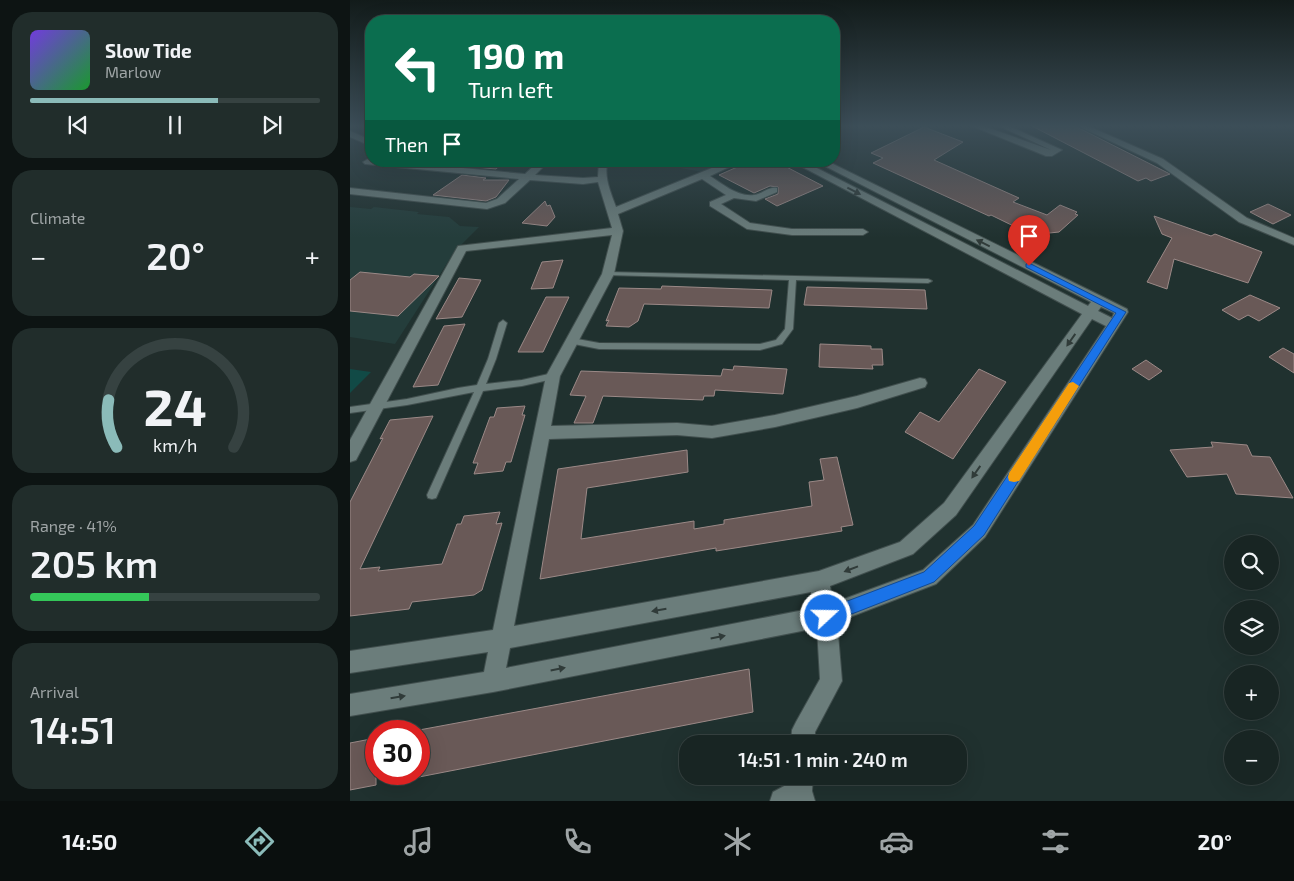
<!DOCTYPE html>
<html lang="en">
<head>
<meta charset="utf-8">
<style>
  :root { --surface:#182523; --page:#212d2b; --text:#f1f3f6; --muted:#9fa5a6; --line:#364241; --accent:#8bbbb9 }
  body { margin:0; font-family:"Exo 2",sans-serif; background:var(--page); color:var(--text); height:100vh; display:flex; flex-direction:column; font-size:19px; white-space:nowrap }
  * { box-sizing:border-box; margin:0 }
  p { font-size:16px; color:var(--muted) }
  .icon { flex:none; width:28px; height:28px; fill:none; stroke:currentColor; stroke-width:2; stroke-linecap:round; stroke-linejoin:round }
  .map { position:relative; flex:1; overflow:hidden }
  .panel { display:flex; flex-direction:column; gap:12px; padding:12px; background:#0d1413; width:350px }
  .panel>* { flex:none }
  .hud { position:absolute; left:15px; top:15px; width:475px; height:152px; border-radius:20px; box-shadow:0 5px 20px #0002,0 0 0 1px var(--line); background:#0b6e4f; color:#fff; overflow:hidden }
  .fabs { position:absolute; left:874px; top:535px; display:grid; gap:10px }
  .fabs a { display:grid; place-items:center; width:55px; height:55px; border-radius:50%; background:var(--surface); box-shadow:0 5px 20px #0002,0 0 0 1px var(--line); font-size:25px }
  .speed { position:absolute; left:15px; top:720px; display:flex; gap:10px; font-size:25px; font-weight:700; text-align:center }
  .speed>* { display:grid; place-content:center; width:65px; height:65px; border-radius:50%; background:var(--surface); box-shadow:0 5px 20px #0002,0 0 0 1px var(--line); line-height:1 }
  .speed .limit { border:8px solid #d22; background:#fff; color:#111 }
  .pin { position:absolute; display:grid; place-items:center; width:42px; height:42px; color:#fff; margin:-51px -21px; border-radius:50% 50% 50% 0; rotate:-45deg; box-shadow:0 0 5px #0007 }
  .pin .icon { rotate:45deg }
  .me { position:absolute; width:55px; margin:-28px; rotate:69deg; stroke-linejoin:round; filter:drop-shadow(0 0 4px #0008) }
  .turn { display:flex; align-items:center; gap:18px; height:105px; padding:0 20px; font-size:22px }
  .turn .icon { width:65px; height:65px; stroke-width:2.5 }
  .turn b { display:block; font-size:35px; line-height:42px }
  .then { display:flex; align-items:center; height:48px; padding:0 20px; background:#0003; gap:10px; font-size:19px }
  .big { font-size:38px; font-weight:600; line-height:1.1 }
  .panel .tile { flex:1; display:flex; flex-direction:column; justify-content:center; gap:8px; min-width:0; padding:0 18px; border-radius:20px; background:var(--page) }
  .panel .dial { align-items:center; gap:0 }
  .dial svg { height:130px; overflow:visible; fill:none; stroke:var(--line); stroke-width:7; stroke-linecap:round; text-anchor:middle }
  .dial text { fill:var(--text); stroke:none }
  .song { display:flex; align-items:center; gap:15px }
  .cover { width:60px; height:60px; border-radius:8px; background:linear-gradient(135deg,hsl(260 70% 55%),hsl(130 70% 35%)) }
  .played { height:5px; border-radius:2px; background:linear-gradient(90deg,var(--accent) 65%,var(--line) 65%) }
  .keys { display:flex; justify-content:space-around; direction:ltr }
  .heat { display:flex; justify-content:space-between; align-items:center; font-size:28px; direction:ltr }
  .charge { height:8px; border-radius:4px; background:linear-gradient(90deg,#34c759 41%,var(--line) 0) }
  .trip { position:absolute; left:329px; top:735px; width:288px; height:50px; border-radius:20px; background:var(--surface); box-shadow:0 5px 20px #0002,0 0 0 1px var(--line); font-weight:600; line-height:50px; text-align:center }
  .menu { display:flex; height:80px; justify-content:space-around; align-items:center; background:#0a0f0e; color:var(--muted) }
  .menu .icon { width:35px; height:35px }
  .menu .current { color:var(--accent) }
  .menu b { font-size:22px; color:var(--text) }
  main { display:flex; flex:1; min-height:0 }
  .map>svg:first-child { display:block }
  .built { fill:#243d3b }
  .green { fill:#114a46 }
  .building { fill:#695957; stroke:#9b8987 }
  .lines { fill:none; stroke-linecap:round; stroke-linejoin:round }
  .service-casing { stroke:#414f4e; stroke-width:2 }
  .minor-casing { stroke:#414f4e; stroke-width:2 }
  .service { fill:#6b7d7b; fill-rule:evenodd }
  .minor { fill:#6b7d7b; fill-rule:evenodd }
  .oneway { fill:#303b39 }
  .route { fill:#1a73e8; stroke:#114b97 }
  .slow { fill:#f59e0b }
</style>
</head>
<body>
<main>
<section class="panel">
<div class="tile">
<div class="song"><i class="cover"></i><div><b>Slow Tide</b><p>Marlow</p></div></div>
<div class="played"></div>
<div class="keys"><svg class="icon" aria-label="previous" viewBox="0 0 24 24"><path d="M18 5L8 12l10 7zM5 5v14"/></svg><svg class="icon" aria-label="pause" viewBox="0 0 24 24"><path d="M8 5v14M16 5v14"/></svg><svg class="icon" aria-label="next" viewBox="0 0 24 24"><path d="M6 5l10 7-10 7zM19 5v14"/></svg></div>
</div>
<div class="tile"><p>Climate</p>
<div class="heat"><a>−</a><b class="big">20°</b><a>+</a></div>
</div>
<div class="tile dial"><svg viewBox="0 0 100 80">
<path d="M14 69A42 42 0 1 1 86 69"/>
<path d="M14 69A42 42 0 0 1 9 40" stroke="#8bbbb9"/>
<text x="50" y="56" font-size="32" font-weight="700">24</text>
<text x="50" y="72" font-size="11">km/h</text>
</svg></div>
<div class="tile"><p>Range · 41%</p><b class="big">205 km</b><div class="charge"></div></div>
<div class="tile"><p>Arrival</p><b class="big">14:51</b></div>
</section>
<div class="map">
<svg width="944" height="801" viewBox="0 0 944 801">
  <rect width="100%" height="100%" fill="#20312f"/>
  <!-- built -->
  <g class="built">
    <path d="M293,161H379L352,172Z"/>
    <path d="M0,207L21,209L24,207L69,212L67,214L99,217L110,226L129,227L105,251L45,344L0,337Z"/>
  </g>
  <!-- green -->
  <path class="green" d="M0,369L21,372L0,393Z"/>
  <!-- building -->
  <g class="building">
    <path d="M682,126H725L820,174L801,181L796,178L788,181Z"/>
    <path d="M574,127L613,142L584,160L669,198L663,202L697,215L710,205L727,212L725,214L728,215L709,232L690,234L686,237L641,215L639,216L523,163L533,158L521,153Z"/>
    <path d="M132,161H155L146,169L124,167Z"/>
    <path d="M401,161H425L473,186L427,206L415,199L428,194V187L420,186L404,193L369,175Z"/>
    <path d="M112,175L136,178L133,180H159L146,197L136,201L83,195Z"/>
    <path d="M195,201L197,206L200,205L205,217L197,226L172,223Z"/>
    <path d="M918,204L941,215L923,224L900,212Z"/>
    <path d="M804,216L861,236L865,234L912,252L898,283L824,259L817,289L797,282L822,238L812,234Z"/>
    <path d="M213,260L203,288L181,289L192,262Z"/>
    <path d="M10,272L60,277L64,274L89,276L48,316L0,311V280Z"/>
    <path d="M109,278L131,280L112,317L86,319Z"/>
    <path d="M312,286L422,290L419,308L294,304L288,321L279,327L256,326L259,320L256,321L269,288L311,289Z"/>
    <path d="M457,287L575,290L577,309L454,305Z"/>
    <path d="M900,295L930,308L909,321L898,315L889,320L872,310Z"/>
    <path d="M196,297H219L193,352H168Z"/>
    <path d="M115,324L88,385L63,387L94,326Z"/>
    <path d="M470,344L521,346V349H532L533,365H522L523,369L469,367Z"/>
    <path d="M933,348L944,354V373L919,357Z"/>
    <path d="M796,360L812,371L799,380L782,369Z"/>
    <path d="M384,366L437,369L433,394L365,390L364,396H354L353,400L253,396L243,423H224L236,396L220,395L231,371L371,376L373,369L383,370Z"/>
    <path d="M629,369L656,382L603,459L555,432L570,412L589,422Z"/>
    <path d="M175,406L172,415H175L161,462H156L153,471L124,474L128,463H123L140,417H144L147,408Z"/>
    <path d="M83,416L10,569L30,567L28,571L92,564L107,524H111L114,516L150,512L146,524L152,523L132,590L124,595L62,602L59,609L0,616V502L33,438L30,439L40,420Z"/>
    <path d="M861,442L897,445L902,456L920,457L943,498L886,494L877,474L837,477L820,450L863,447Z"/>
    <path d="M337,450L338,472L237,488L231,539L344,521V529L374,524V520L462,506L459,482L474,480L470,459L487,457L503,525L491,527L492,531L366,551V548L190,579L208,469Z"/>
    <path d="M399,669L403,712L69,777V730Z"/>
    <path d="M26,738V785L0,790V743Z"/>
  </g>
  <g class="lines">
    <!-- service casing -->
    <g class="service-casing">
      <g id="service">
        <path d="M258,272L578,279L582,281L578,283L446,280L443,329L432,344L410,350L249,349L219,343L218,341L219,339L222,338L249,343L410,344L426,340L435,329L439,280L256,275V273Z"/>
        <path d="M153,320L157,323L146,359L136,384L172,380L203,373L207,376L203,379L172,386L133,391L86,498L82,499L78,498L77,495L124,392L57,405L0,413V407L57,399L108,388L127,385L138,359L149,323Z"/>
      </g>
    </g>
    <!-- minor casing -->
    <g class="minor-casing">
      <g id="minor">
        <path d="M622,126H633L701,150L649,126H659L712,150L702,156H696Z"/>
        <path d="M728,126H738L813,159L897,218L944,238V245L889,222L807,163Z"/>
        <path d="M0,131L21,140V146L0,137Z"/>
        <path d="M18,159L21,161H39L175,174L189,161H199L185,175L233,178L248,177L249,161H258C253,176 261,193 266,207L379,161H392L360,176C373,184 387,197 404,195C413,194 418,186 427,188V192L406,201L384,198L371,204L400,223L442,229H513L518,232L513,235H442L397,229L360,206V202L376,195L352,179L268,214L273,231L264,274L210,376L201,426L327,423L362,426L425,415L507,396L570,378L575,379L577,383L575,387L507,408L425,427L362,438L327,435L199,439L164,626L469,571L550,542L594,503L732,314L441,161H453L738,306L741,302L465,161H477L753,297L777,309L778,312L635,537L586,584L487,622L492,681L465,732V744H441L442,730L446,722L470,679L467,628L143,692L0,716V694L134,672L138,652L0,673V651L143,630L196,376L252,274L262,235L116,251L6,460L0,462V440L108,246L262,228L248,182L233,184L180,180L155,203L137,209L0,194V188L136,203L147,199L169,179L15,164L13,162ZM751,307L764,313L762,318L748,311ZM742,319L756,326L623,525L573,570L483,603L480,586L563,554L606,515ZM461,592L464,608L156,668L160,648Z"/>
        <path d="M439,776H463L462,791L465,801H420L423,792L438,784Z"/>
      </g>
    </g>
    <!-- service -->
    <use href="#service" class="service"/>
    <!-- minor -->
    <use href="#minor" class="minor"/>
  </g>
  <!-- one-way arrows -->
  <defs><path id="oneway-solid" d="M-6-.8H1V-3.2L6.5 0L1 3.2V.8H-6Z" transform="scale(1.25)"/></defs>
  <g class="oneway">
    <use href="#oneway-solid" transform="translate(504 191) rotate(27)"/>
    <use href="#oneway-solid" transform="translate(633 243) rotate(-154)"/>
    <use href="#oneway-solid" transform="translate(721 340) rotate(125)"/>
    <use href="#oneway-solid" transform="translate(626 472) rotate(125)"/>
    <use href="#oneway-solid" transform="translate(501 569) rotate(159)"/>
    <use href="#oneway-solid" transform="translate(309 610) rotate(170)"/>
    <use href="#oneway-solid" transform="translate(368 637) rotate(-11)"/>
    <use href="#oneway-solid" transform="translate(208 669) rotate(-11)"/>
    <use href="#oneway-solid" transform="translate(48 697) rotate(-9)"/>
  </g>
  <!-- sky -->
  <linearGradient id="sky" x2="0" y2="1"><stop stop-color="#121b1a"/><stop offset="0.53" stop-color="#3c4e58"/><stop offset="1" stop-color="#3c4e58" stop-opacity="0"/></linearGradient>
  <rect width="944" height="238" fill="url(#sky)"/>
  <!-- route -->
  <path class="route" d="M679,263L776,312L634,535L584,582L476,624L471,621L469,616L471,611L574,572L624,526L766,313L676,267V264Z"/>
  <!-- slow -->
  <path class="slow" d="M723,382L729,386L669,481L664,482L659,481L658,477L659,473L719,383Z"/>
</svg>
<div class="fabs">
<a><svg class="icon" aria-label="search" viewBox="0 0 24 24"><circle cx="10" cy="10" r="6"/><path d="M15 15l6 6"/></svg></a>
<a><svg class="icon" aria-label="layers" viewBox="0 0 24 24"><path d="M12 4l9 5-9 5-9-5zM3 14l9 5 9-5"/></svg></a>
<a>+</a>
<a>−</a>
</div>
<div class="speed"><div class="limit">30</div></div>
<div class="pin" style="left:679px;top:266px;background:#d93025"><svg class="icon" aria-label="arrive" viewBox="0 0 24 24"><path d="M6 21V4h12l-3 4 3 4H6"/></svg></div>
<svg class="me" style="left:476px;top:616px" viewBox="-20 -20 40 40"><circle r="17" fill="#1a73e8" stroke="#fff" stroke-width="3"/><path d="M0-11L8 9 0 5-8 9z" fill="#fff"/></svg>
<div class="trip">14:51 · 1 min · 240 m</div>
<div class="hud">
<div class="turn"><svg class="icon" aria-label="left" viewBox="0 0 24 24"><path d="M17 20v-9H6M10 6l-5 5 5 5"/></svg><div><b>190 m</b>Turn left</div></div>
<div class="then">Then<svg class="icon" aria-label="arrive" viewBox="0 0 24 24"><path d="M6 21V4h12l-3 4 3 4H6"/></svg></div>
</div>
</div>
</main>
<nav class="menu">
<b>14:50</b>
<svg class="icon current" aria-label="directions" viewBox="0 0 24 24"><path d="M12 3l9 9-9 9-9-9zM9 14v-3h6M13 9l2 2-2 2"/></svg>
<svg class="icon" aria-label="music" viewBox="0 0 24 24"><path d="M9 18V5l10-2v13"/><circle cx="6" cy="18" r="3"/><circle cx="16" cy="16" r="3"/></svg>
<svg class="icon" aria-label="phone" viewBox="0 0 24 24"><path d="M5 4h4l2 5-3 2q2 4 5 5l2-3 5 2v4C11 20 4 13 5 4z"/></svg>
<svg class="icon" aria-label="climate" viewBox="0 0 24 24"><path d="M12 3v18M4 7l16 10M4 17L20 7"/></svg>
<svg class="icon" aria-label="car" viewBox="0 0 24 24"><path d="M5 17H2v-5l4-1 3-4h7l3 4 3 1v5h-3M9 17h6M6 11h13"/><circle cx="7" cy="17" r="2"/><circle cx="17" cy="17" r="2"/></svg>
<svg class="icon" aria-label="filters" viewBox="0 0 24 24"><path d="M4 7h16M4 17h16"/><circle cx="9" cy="7" r="2"/><circle cx="15" cy="17" r="2"/></svg>
<b>20°</b>
</nav>
</body>
</html>
